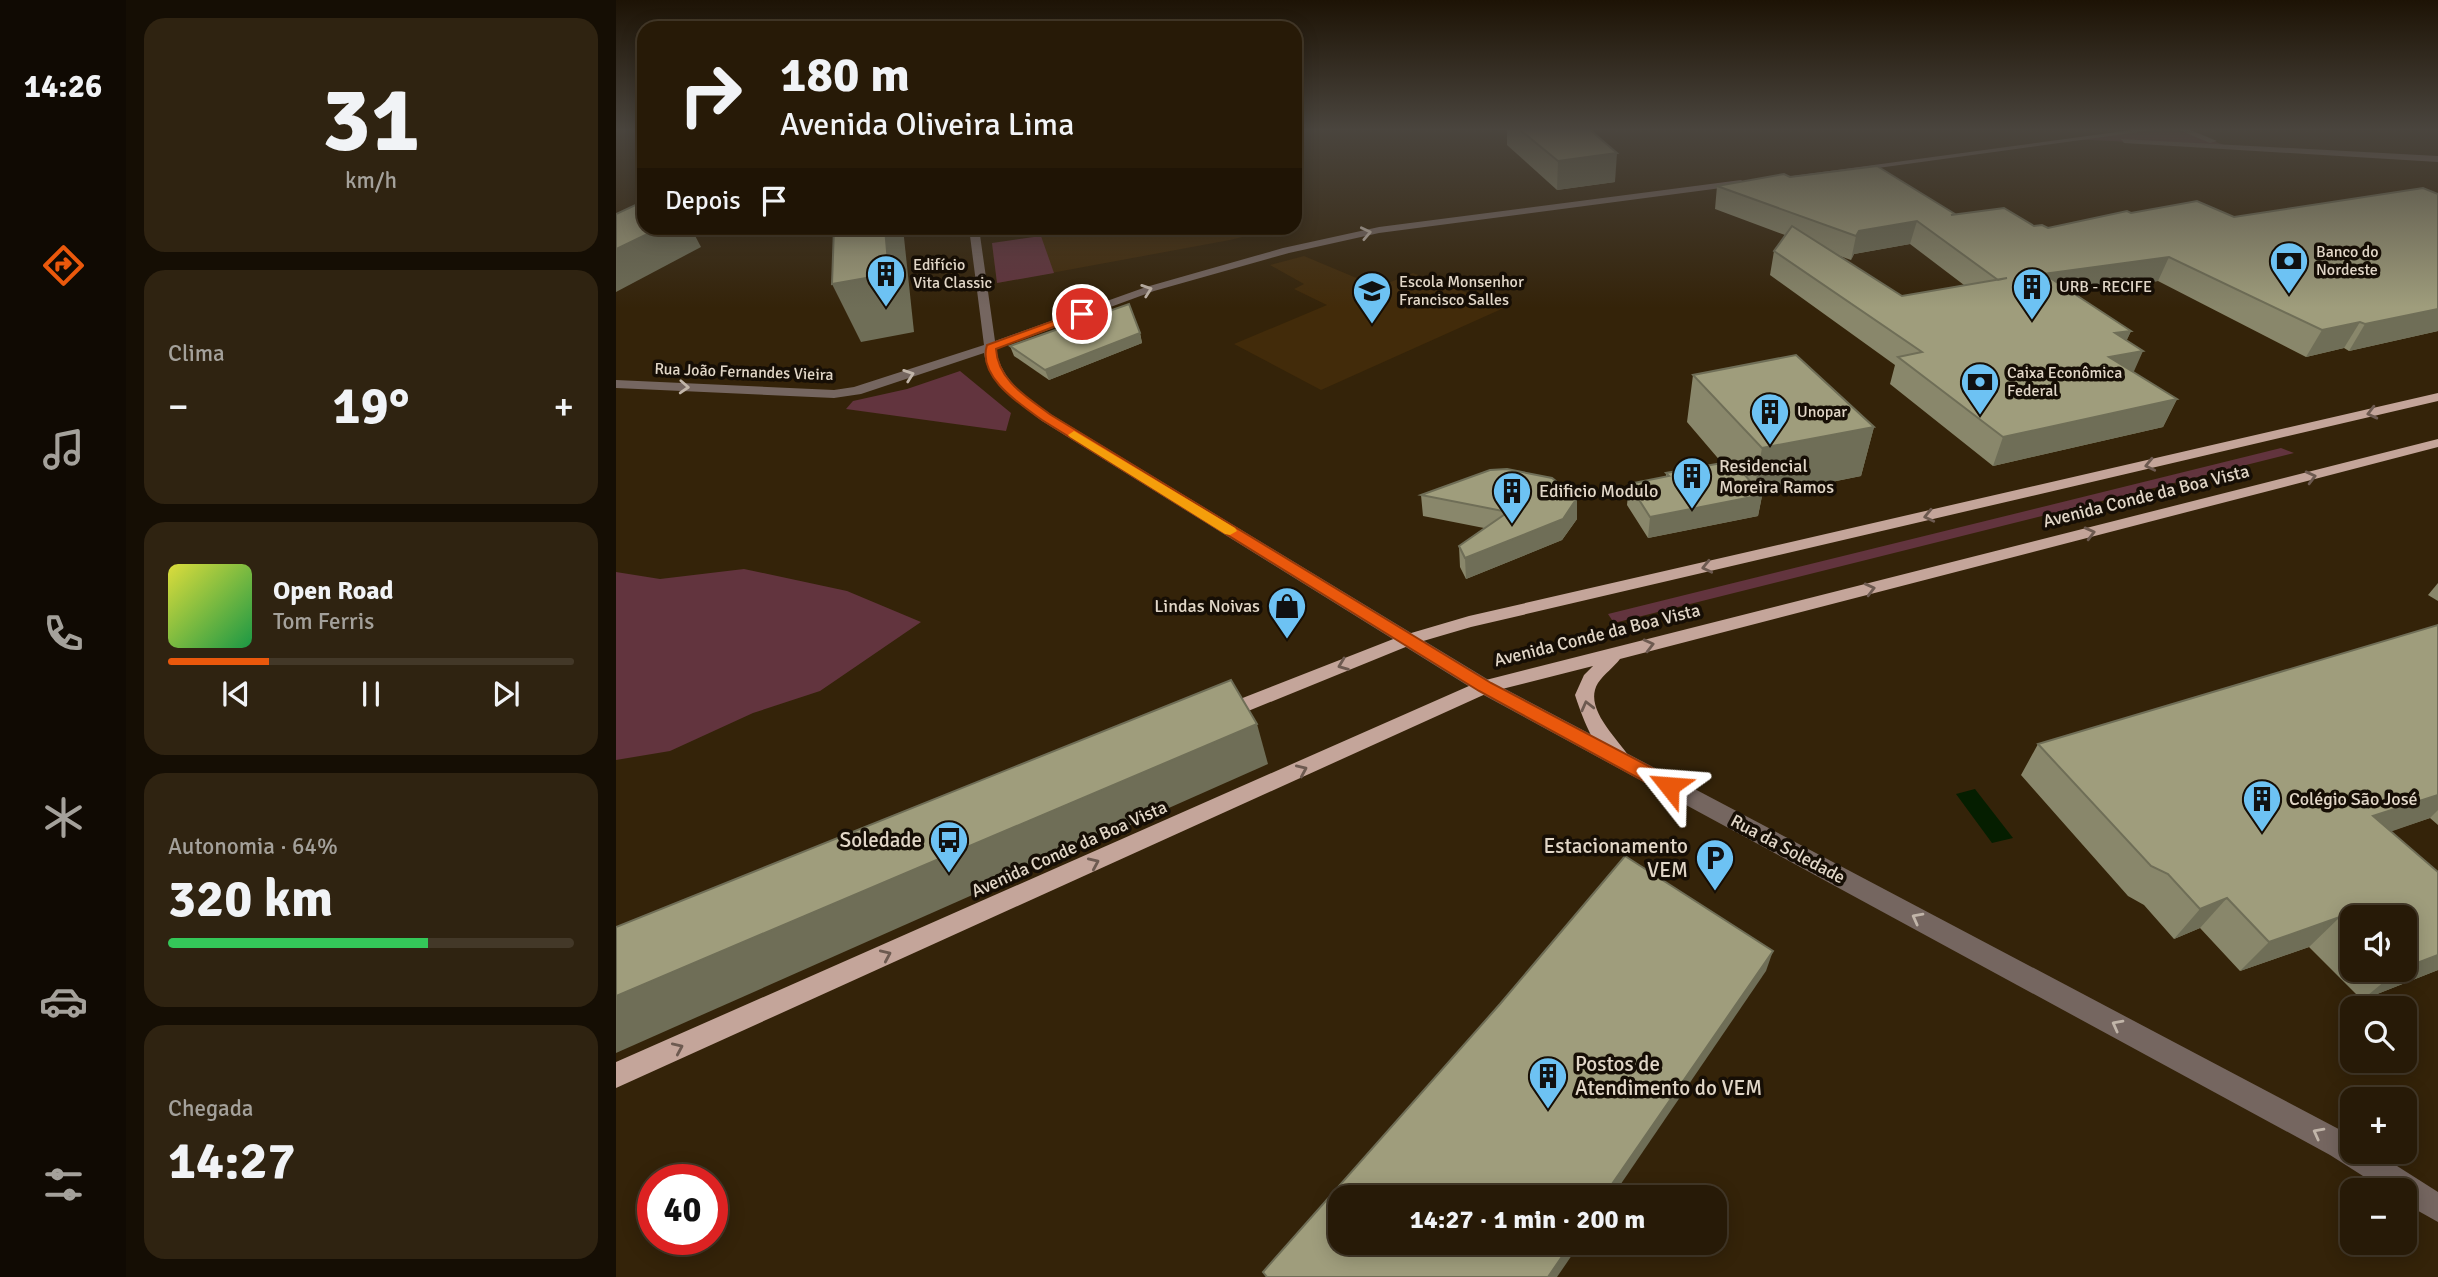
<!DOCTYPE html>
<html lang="pt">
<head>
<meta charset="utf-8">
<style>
  :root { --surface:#271a07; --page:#2f2311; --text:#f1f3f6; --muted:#a4a19b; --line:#433828; --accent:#ea580c }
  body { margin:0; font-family:Signika,sans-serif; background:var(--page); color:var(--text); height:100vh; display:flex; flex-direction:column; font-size:26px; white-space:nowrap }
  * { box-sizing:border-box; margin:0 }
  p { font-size:23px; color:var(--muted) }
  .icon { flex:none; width:38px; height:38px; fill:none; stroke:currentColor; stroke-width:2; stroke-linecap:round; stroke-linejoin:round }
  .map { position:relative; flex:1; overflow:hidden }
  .sheet { display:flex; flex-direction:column; gap:18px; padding:18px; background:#150e04; width:490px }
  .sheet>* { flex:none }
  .top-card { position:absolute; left:21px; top:21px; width:665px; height:214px; border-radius:21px; box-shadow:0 4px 18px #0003,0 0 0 2px var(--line); background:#271a07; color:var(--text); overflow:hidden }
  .buttons { position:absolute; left:1724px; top:905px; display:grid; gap:14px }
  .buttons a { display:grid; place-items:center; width:77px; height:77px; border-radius:14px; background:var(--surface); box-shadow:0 4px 18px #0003,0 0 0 2px var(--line); font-size:35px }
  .speed { position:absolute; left:21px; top:1164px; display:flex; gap:14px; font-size:35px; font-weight:700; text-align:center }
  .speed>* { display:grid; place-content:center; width:91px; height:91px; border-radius:50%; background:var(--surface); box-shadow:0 4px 18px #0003,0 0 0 2px var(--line); line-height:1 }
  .speed .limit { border:10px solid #d22; background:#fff; color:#111 }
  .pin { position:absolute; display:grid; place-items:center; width:60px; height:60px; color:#fff; margin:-30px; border:4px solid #fff; border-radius:50%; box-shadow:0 2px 7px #0007 }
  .me { position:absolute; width:77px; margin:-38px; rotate:298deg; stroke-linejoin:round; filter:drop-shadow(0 0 5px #0008) }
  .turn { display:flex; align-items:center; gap:24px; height:147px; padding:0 28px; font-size:32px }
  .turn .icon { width:91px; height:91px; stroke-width:2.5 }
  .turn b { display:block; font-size:49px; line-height:60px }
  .then { display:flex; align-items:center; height:66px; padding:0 28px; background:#0003; gap:14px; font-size:26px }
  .big { font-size:52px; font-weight:700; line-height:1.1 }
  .sheet .card { flex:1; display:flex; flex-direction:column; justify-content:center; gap:10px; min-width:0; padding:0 24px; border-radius:21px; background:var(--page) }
  .sheet .dial { align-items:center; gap:0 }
  .dial b { font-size:91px; line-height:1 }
  .song { display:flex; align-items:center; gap:21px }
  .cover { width:84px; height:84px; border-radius:10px; background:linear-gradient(135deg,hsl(60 70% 55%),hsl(140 70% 35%)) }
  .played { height:7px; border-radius:4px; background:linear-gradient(90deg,var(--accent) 25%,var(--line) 25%) }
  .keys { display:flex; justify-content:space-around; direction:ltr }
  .heat { display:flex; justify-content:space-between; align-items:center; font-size:38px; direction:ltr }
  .charge { height:10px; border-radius:5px; background:linear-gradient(90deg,#34c759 64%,var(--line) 0) }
  .trip { position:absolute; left:712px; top:1185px; width:399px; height:70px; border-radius:21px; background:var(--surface); box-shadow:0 4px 18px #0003,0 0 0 2px var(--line); font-weight:700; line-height:70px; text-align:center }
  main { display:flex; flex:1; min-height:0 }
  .dock { display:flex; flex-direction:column; width:126px; justify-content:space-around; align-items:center; background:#100a03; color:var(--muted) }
  .dock .icon { width:49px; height:49px }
  .dock .active { color:var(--accent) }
  .dock b { font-size:32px; color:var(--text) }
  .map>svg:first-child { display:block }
  .built { fill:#422b0a }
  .green { fill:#62343e }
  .water { fill:#051e00 }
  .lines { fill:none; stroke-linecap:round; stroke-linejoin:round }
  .minor { fill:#756660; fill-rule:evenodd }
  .major { fill:#c4a59a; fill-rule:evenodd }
  .wall { fill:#89876b; fill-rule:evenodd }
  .shaded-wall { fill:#6f6e57 }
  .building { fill:#9f9d7c; stroke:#6f6e57; stroke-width:2 }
  .oneway { stroke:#c1b5a9 }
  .oneway2 { stroke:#6d5a50 }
  .route { fill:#ea580c; stroke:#983908; stroke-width:2 }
  .slow { fill:#f59e0b }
  .labels { text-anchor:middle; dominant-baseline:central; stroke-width:7; stroke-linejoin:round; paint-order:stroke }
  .far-poi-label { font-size:16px; fill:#e2d7c8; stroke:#160e05; text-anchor:start }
  .far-street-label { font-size:16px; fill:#e2d7c8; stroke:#160e05 }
  .poi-label { font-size:18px; fill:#e2d7c8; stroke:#160e05; text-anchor:start }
  .street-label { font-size:18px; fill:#e2d7c8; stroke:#160e05 }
  .near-poi-label { font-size:21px; fill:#e2d7c8; stroke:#160e05; text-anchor:end }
</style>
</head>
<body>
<main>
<nav class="dock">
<b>14:26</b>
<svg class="icon active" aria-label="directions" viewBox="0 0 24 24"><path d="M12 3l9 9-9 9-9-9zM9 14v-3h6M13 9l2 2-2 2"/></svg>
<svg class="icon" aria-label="music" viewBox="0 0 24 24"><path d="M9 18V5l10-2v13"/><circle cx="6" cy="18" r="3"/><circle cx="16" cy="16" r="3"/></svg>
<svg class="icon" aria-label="phone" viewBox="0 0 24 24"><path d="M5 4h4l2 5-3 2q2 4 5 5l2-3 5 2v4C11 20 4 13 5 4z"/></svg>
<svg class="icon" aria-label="climate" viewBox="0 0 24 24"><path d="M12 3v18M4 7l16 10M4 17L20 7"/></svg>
<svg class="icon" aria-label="car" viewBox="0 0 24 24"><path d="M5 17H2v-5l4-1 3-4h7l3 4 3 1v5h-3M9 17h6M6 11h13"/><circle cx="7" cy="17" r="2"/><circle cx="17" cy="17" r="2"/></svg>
<svg class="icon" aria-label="filters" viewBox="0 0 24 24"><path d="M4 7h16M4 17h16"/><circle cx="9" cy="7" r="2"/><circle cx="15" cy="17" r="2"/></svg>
</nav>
<section class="sheet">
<div class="card dial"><b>31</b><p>km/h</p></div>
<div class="card"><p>Clima</p>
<div class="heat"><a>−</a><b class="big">19°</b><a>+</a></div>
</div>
<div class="card">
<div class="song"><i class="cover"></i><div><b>Open Road</b><p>Tom Ferris</p></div></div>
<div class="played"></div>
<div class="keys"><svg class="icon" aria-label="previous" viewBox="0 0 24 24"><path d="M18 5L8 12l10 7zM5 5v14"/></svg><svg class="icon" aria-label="pause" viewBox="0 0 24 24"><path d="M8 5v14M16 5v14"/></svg><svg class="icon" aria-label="next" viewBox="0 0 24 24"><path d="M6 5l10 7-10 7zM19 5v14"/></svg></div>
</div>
<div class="card"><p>Autonomia · 64%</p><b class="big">320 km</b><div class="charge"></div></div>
<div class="card"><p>Chegada</p><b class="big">14:27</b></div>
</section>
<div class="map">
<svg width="1822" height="1277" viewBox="0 0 1822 1277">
  <rect width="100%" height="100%" fill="#342309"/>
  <!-- built -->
  <g class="built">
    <path d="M460,228H663L614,240L381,283L376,244L461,230Z"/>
    <path d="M688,256L762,287L797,273L890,307L705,390L618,344L711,305L678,289L688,284L654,265Z"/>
  </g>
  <!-- green -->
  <g class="green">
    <path d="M1541,129H1565L1613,147L1457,139Z"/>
    <path d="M425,236L438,273L381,283L376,243Z"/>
    <path d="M344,371L395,413L390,431L230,409L237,401L291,389Z"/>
    <path d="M1665,448L1678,453L998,623L992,614Z"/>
    <path d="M128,569L231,591L305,622L204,691L137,713L54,751L0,760V572L44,579Z"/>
  </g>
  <!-- water -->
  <path class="water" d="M1359,789L1397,838L1376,843L1340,794Z"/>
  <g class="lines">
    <!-- minor -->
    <g class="minor">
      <path d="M1523,129H1545L1152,183L1148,180Z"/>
      <path d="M1561,129H1572L1601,141L1594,143Z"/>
      <path d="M1505,139L1822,156V162L1508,143Z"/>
      <path d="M1125,180L1129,183L1128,185L763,233L673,253L538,291L380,349C385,381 411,397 436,415L876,682L1734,1135L1736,1137V1152H1759L1822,1192V1222L1788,1203V1190H1769L1714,1155L862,692L426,421C403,403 372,384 368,353L245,394L218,398L0,388V380L218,390L238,387L368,345L353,228H363L379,341L530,287L667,248L763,227Z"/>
    </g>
    <!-- major -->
    <g class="major">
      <path d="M1822,393V401L855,627L797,644L615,718H601L599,713L601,708L785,636L853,616Z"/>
      <path d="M1822,439V447L1004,659C998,667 988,674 982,683C966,709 1004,740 1015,760L1012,765C986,774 965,714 959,695L968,675L977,666L874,692L0,1088V1062L862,682Z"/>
    </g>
  </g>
  <!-- wall -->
  <g class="wall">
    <path d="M891,129H973L999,182L941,190L891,145Z"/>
    <path d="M1174,177L1339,214L1432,228L1515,213L1618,217L1822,194V331L1733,351L1728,348L1690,357L1542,281L1457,293L1515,331L1510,341L1517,372L1561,399L1547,427L1377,466L1274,384L1279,365L1154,275L1158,251L1169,235L1099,209L1101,186ZM1294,244L1348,285L1286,296L1221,255L1235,260L1238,254Z"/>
    <path d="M524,333L526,343L433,380L398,356L394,346Z"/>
    <path d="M1077,375L1258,427L1245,476L1146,496L1142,516L1032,538L1011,505L1013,484L1050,477V473L1106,463L1071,422Z"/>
    <path d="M805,495L961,498V519L946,540L850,579L844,567L843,546L868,528L807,516Z"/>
    <path d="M1822,583V601L1812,595Z"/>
    <path d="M1822,625V825L1814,818L1775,831L1822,872V970L1746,1000L1693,947L1624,971L1584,928L1558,939L1528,905L1512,896L1405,775L1422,744ZM1736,917L1788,970H1736Z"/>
  </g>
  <!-- shaded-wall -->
  <g class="shaded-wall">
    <path d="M1001,153L999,182L941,190L942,161Z"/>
    <path d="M1301,221L1294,244L1238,254L1235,260L1240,236L1243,231Z"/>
    <path d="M44,228H75L85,247L0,292V249Z"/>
    <path d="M269,228H287L298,332L245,342L216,284Z"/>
    <path d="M1553,257L1542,281L1418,299L1428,274Z"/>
    <path d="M1822,309V331L1733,351L1749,324Z"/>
    <path d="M1744,322L1728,348L1690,357L1706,330Z"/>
    <path d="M1515,331L1504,355L1527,351L1515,378L1481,384L1499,333Z"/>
    <path d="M524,333L526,343L433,380L429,370Z"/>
    <path d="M1561,399L1547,427L1377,466L1387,437Z"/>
    <path d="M1258,427L1245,476L1146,496L1142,516L1032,538L1034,517L1137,496L1146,448Z"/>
    <path d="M961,498V519L946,540L850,579L849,558Z"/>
    <path d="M641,724L652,764L0,1053V996Z"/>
    <path d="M1822,795V810L1814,818L1728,848L1757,816Z"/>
    <path d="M1611,898L1584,928L1558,939L1584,909Z"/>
    <path d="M1724,917L1693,947L1624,971L1653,942Z"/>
    <path d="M1157,951L1150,971L996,1197H987Z"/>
    <path d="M1822,955V970L1746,1000L1781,971L1788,970V968Z"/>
    <path d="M956,1242H965L941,1277H932Z"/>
  </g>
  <!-- building -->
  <g class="building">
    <path d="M903,129H973L1001,153L942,161Z"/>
    <path d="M1261,166L1339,214L1335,215L1388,208L1418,226L1426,225L1432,228L1511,211L1515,213L1581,201L1618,217L1807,188L1822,194V309L1749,324L1744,322L1706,330L1553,257L1428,274L1515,331L1499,333L1527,351L1493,357L1561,399L1387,437L1282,357L1306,352L1158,251L1176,226L1286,296L1391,278L1382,280L1301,221L1243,231L1240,236L1101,186L1168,174L1174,177Z"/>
    <path d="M28,201V228H44L0,249V214Z"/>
    <path d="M218,228H269L273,274L216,284Z"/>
    <path d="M513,304L524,333L429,370L394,346Z"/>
    <path d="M1180,355L1258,427L1146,448L1077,375Z"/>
    <path d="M1117,461L1146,495L1034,517L1013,484L1053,476L1050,473Z"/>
    <path d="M891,469L936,478L961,498L947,519L849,558L843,546L892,512L805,495L874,470Z"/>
    <path d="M1822,625V795L1757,816L1822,872V955L1788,968V917H1736V928L1724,917L1653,942L1611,898L1584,909L1552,874L1535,866L1422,744Z"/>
    <path d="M615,680L641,724L0,996V927Z"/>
    <path d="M1009,856L1157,951L987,1197H724V1242H956L932,1277H651L647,1272L884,1004Z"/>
  </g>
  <!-- one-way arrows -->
  <defs><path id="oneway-chevron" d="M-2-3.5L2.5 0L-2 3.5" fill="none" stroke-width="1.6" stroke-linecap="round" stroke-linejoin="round" transform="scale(1.75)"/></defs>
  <g class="oneway">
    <use href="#oneway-chevron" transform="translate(750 233) rotate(-12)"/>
    <use href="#oneway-chevron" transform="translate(531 290) rotate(-19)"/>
    <use href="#oneway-chevron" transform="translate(293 375) rotate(-19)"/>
    <use href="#oneway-chevron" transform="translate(68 387) rotate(3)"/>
    <use href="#oneway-chevron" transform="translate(1301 918) rotate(-152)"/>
    <use href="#oneway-chevron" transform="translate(1501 1025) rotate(-152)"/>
    <use href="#oneway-chevron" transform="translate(1702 1133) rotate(-152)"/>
  </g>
  <g class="oneway2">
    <use href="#oneway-chevron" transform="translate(1756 413) rotate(166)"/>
    <use href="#oneway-chevron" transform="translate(1534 465) rotate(167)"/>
    <use href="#oneway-chevron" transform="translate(1695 477) rotate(-14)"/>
    <use href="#oneway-chevron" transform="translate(1313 516) rotate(167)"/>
    <use href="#oneway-chevron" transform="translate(1474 533) rotate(-14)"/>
    <use href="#oneway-chevron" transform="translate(1091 567) rotate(167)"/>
    <use href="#oneway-chevron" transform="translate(1254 589) rotate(-14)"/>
    <use href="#oneway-chevron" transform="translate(1033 645) rotate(-14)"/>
    <use href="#oneway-chevron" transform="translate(727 665) rotate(159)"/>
    <use href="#oneway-chevron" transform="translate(971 706) rotate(-104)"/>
    <use href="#oneway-chevron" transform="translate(686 770) rotate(-24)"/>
    <use href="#oneway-chevron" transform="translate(478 863) rotate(-24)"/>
    <use href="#oneway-chevron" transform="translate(270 955) rotate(-24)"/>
    <use href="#oneway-chevron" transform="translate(62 1048) rotate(-24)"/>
  </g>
  <!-- sky -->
  <linearGradient id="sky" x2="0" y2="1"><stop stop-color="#1d1305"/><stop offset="0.42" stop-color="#4a453e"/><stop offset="1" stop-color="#4a453e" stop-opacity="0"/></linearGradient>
  <rect width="1822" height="308" fill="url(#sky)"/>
  <!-- route -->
  <path class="route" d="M462,312L471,314L380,349C382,381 411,397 435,415L875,683L1059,780L1062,786L1059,791L1053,793L1046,791L863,691L426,420C404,404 361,377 371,345Z"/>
  <!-- slow -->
  <path class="slow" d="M458,431L619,528L621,531L614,535L609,534L454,437L452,435Z"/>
  <!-- icons -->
  <defs>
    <g id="bank-pin" transform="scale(2.0125)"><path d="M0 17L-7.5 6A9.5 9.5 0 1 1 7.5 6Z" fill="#6dc2f3" stroke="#160e05"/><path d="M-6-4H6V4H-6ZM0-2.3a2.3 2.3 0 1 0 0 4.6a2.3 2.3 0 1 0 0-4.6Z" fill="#111"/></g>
    <g id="building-pin" transform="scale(2.0125)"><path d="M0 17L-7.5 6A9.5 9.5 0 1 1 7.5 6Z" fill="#6dc2f3" stroke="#160e05"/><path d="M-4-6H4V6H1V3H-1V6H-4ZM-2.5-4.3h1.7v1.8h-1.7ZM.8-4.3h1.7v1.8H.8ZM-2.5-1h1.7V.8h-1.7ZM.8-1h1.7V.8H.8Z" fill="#111"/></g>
    <g id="school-pin" transform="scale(2.0125)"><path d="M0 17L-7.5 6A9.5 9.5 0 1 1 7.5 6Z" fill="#6dc2f3" stroke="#160e05"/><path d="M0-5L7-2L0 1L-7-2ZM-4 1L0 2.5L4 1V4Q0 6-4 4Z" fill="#111"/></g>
    <g id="shop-pin" transform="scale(2.0125)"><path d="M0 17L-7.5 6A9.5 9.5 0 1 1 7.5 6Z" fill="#6dc2f3" stroke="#160e05"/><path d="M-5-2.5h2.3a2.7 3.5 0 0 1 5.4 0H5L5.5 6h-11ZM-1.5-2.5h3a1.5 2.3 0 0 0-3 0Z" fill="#111"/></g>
    <g id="bus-pin" transform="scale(2.0125)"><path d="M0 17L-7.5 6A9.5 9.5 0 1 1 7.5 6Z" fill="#6dc2f3" stroke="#160e05"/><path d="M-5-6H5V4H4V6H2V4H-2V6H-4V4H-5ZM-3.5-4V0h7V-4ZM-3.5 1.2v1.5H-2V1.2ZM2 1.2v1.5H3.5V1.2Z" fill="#111"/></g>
    <g id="parking-pin" transform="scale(2.0125)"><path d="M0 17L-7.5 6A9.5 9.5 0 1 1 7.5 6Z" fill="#6dc2f3" stroke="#160e05"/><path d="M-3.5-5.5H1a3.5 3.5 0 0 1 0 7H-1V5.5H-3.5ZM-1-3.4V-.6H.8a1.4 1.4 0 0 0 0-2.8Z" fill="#111"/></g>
  </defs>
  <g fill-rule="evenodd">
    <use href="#bank-pin" x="1673" y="261"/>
    <use href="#building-pin" x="270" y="274"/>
    <use href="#building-pin" x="1416" y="287"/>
    <use href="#school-pin" x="756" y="291"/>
    <use href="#bank-pin" x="1364" y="382"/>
    <use href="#building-pin" x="1154" y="412"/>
    <use href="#building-pin" x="1076" y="476"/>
    <use href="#building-pin" x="896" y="491"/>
    <use href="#shop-pin" x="671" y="606"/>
    <use href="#building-pin" x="1646" y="799"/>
    <use href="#bus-pin" x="333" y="840"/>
    <use href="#parking-pin" x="1099" y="858"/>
    <use href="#building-pin" x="932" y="1076"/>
  </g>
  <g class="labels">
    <!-- far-poi labels -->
    <g class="far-poi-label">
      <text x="1700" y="252">Banco do<tspan x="1700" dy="18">Nordeste</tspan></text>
      <text x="297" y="265">Edifício<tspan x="297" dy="18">Vita Classic</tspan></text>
      <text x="783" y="282">Escola Monsenhor<tspan x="783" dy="18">Francisco Salles</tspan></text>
      <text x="1443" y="287">URB - RECIFE</text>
      <text x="1391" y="373">Caixa Econômica<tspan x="1391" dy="18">Federal</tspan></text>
      <text x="1181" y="412">Unopar</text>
    </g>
    <!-- far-street labels -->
    <g class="far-street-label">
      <text transform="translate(128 372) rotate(2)">Rua João Fernandes Vieira</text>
    </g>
    <!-- poi labels -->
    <g class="poi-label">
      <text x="1103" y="466">Residencial<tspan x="1103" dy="21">Moreira Ramos</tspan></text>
      <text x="923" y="491">Edificio Modulo</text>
      <text x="644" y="606" text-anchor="end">Lindas Noivas</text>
      <text x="1673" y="799">Colégio São José</text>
    </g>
    <!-- street labels -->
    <g class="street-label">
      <text transform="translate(1530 496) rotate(-14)">Avenida Conde da Boa Vista</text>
      <text transform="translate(981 635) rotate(-14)">Avenida Conde da Boa Vista</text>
      <text transform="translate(453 849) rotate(-24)">Avenida Conde da Boa Vista</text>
      <text transform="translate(1172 849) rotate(28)">Rua da Soledade</text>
    </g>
    <!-- near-poi labels -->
    <g class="near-poi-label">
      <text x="306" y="840">Soledade</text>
      <text x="1072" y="846">Estacionamento<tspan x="1072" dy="24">VEM</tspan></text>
      <text x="959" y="1064" text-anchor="start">Postos de<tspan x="959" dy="24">Atendimento do VEM</tspan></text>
    </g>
  </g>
</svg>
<div class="buttons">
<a><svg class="icon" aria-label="sound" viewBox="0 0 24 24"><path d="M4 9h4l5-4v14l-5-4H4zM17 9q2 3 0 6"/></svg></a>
<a><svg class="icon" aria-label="search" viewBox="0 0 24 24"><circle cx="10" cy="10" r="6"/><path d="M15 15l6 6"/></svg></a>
<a>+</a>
<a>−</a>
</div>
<div class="speed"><div class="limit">40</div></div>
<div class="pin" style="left:466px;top:314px;background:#d93025"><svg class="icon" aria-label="arrive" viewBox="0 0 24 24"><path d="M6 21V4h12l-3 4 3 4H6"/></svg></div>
<svg class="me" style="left:1053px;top:786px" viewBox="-20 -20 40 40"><path d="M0-17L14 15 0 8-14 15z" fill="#ea580c" stroke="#fff" stroke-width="4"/></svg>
<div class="trip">14:27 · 1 min · 200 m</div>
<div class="top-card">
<div class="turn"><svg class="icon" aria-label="right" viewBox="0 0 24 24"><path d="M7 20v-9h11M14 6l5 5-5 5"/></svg><div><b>180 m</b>Avenida Oliveira Lima</div></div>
<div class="then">Depois<svg class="icon" aria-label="arrive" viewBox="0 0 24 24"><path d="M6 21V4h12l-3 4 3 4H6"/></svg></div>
</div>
</div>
</main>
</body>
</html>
